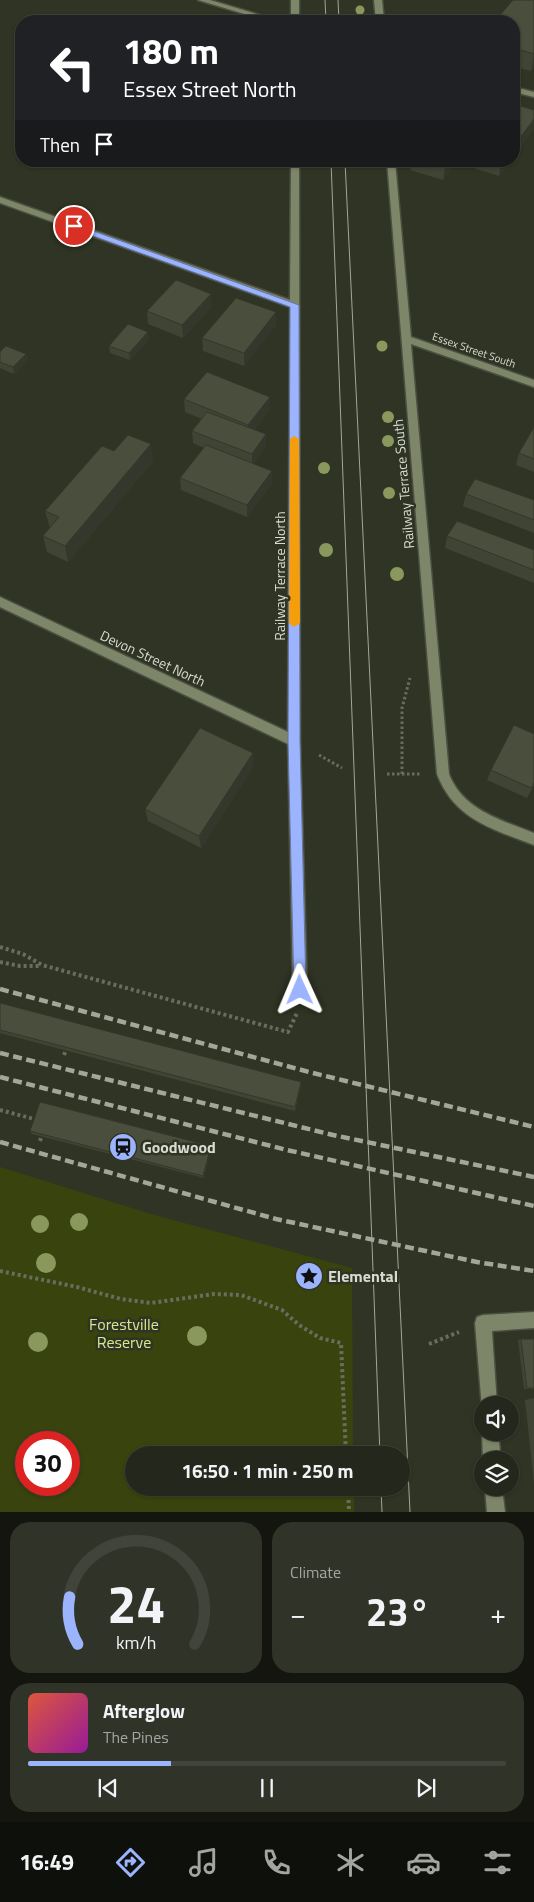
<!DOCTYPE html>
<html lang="en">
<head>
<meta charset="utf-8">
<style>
  :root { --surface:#24271b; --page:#303328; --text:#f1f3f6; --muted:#a3a5a3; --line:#41443a; --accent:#9bb4fd }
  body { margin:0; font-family:"Titillium Web",sans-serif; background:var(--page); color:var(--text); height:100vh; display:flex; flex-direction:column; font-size:19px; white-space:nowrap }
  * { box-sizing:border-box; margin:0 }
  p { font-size:16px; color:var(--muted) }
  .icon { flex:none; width:28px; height:28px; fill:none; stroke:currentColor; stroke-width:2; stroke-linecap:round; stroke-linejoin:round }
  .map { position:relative; height:1512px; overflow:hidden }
  .details { display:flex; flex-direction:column; gap:10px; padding:10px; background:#14150f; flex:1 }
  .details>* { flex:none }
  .guide { position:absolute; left:15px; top:15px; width:505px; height:152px; border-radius:20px; box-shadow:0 1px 4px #0004,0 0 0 1px var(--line); background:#202124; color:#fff; overflow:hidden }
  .controls { position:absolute; left:474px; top:1396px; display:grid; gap:10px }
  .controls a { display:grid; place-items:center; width:45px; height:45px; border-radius:50%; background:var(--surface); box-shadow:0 1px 4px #0004,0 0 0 1px var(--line); font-size:25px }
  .speed { position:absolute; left:15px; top:1431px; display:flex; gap:10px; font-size:25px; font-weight:700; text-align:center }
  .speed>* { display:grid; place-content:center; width:65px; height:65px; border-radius:50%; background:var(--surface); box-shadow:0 1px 4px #0004,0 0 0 1px var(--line); line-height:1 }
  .speed .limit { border:8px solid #d22; background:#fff; color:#111 }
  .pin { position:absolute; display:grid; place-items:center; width:42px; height:42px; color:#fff; margin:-21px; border:2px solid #fff; border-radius:50%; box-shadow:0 1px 5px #0007 }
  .me { position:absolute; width:55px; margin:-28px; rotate:359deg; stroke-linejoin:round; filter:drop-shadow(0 0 4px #0008) }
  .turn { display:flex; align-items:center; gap:18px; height:105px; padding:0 25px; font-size:22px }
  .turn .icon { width:65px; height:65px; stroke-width:2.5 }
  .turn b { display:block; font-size:35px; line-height:42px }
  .then { display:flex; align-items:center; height:48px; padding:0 25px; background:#0003; gap:10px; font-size:19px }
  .big { font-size:38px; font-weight:700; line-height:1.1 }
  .details .tile { flex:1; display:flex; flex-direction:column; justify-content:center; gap:8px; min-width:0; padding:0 18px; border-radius:20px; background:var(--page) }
  .details .dial { align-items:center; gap:0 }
  .dial svg { height:130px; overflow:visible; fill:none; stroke:var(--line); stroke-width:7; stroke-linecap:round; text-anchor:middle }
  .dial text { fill:var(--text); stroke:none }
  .song { display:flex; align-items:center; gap:15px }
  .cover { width:60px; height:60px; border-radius:8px; background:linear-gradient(135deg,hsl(10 70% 55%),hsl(300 70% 35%)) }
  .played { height:5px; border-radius:2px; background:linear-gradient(90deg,var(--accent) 30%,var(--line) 30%) }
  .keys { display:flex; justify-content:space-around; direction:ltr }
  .heat { display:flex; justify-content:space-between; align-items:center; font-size:28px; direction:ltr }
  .details .tiles { flex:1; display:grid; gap:10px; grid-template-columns:1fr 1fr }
  .tile:last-child { grid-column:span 2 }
  .trip { position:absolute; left:125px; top:1446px; width:285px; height:50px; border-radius:25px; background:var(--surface); box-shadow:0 1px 4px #0004,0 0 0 1px var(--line); font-weight:700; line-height:50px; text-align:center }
  .tabs { display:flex; height:80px; justify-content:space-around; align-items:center; background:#0e100b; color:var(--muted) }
  .tabs .icon { width:35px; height:35px }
  .tabs .selected { color:var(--accent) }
  .tabs b { font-size:22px; color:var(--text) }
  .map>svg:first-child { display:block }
  .green { fill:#39430d; fill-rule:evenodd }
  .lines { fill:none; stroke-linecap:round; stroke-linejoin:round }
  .minor-casing { stroke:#4b4f40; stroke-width:3 }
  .path-far2 { stroke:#696c5e; stroke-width:2; stroke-dasharray:2 2; stroke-linecap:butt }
  .path-far1 { stroke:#696c5e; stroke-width:3; stroke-dasharray:2.5 2.5; stroke-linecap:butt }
  .path { stroke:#696c5e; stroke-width:4; stroke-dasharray:3 3; stroke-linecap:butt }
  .minor { fill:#7e866a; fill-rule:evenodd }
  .tram { stroke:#a3a69a; stroke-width:1 }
  .rail { stroke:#a3a69a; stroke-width:4.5; stroke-dasharray:9 4.5; stroke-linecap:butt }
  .tree { fill:#8a985d }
  .wall { fill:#404434 }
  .shaded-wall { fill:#34372b }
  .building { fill:#4a4f3d; stroke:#34372b }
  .route { fill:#9bb4fd; stroke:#6575a4 }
  .slow { fill:#f59e0b }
  .labels { text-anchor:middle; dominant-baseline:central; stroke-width:5; stroke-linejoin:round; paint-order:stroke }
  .far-street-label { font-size:11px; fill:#d8dbd1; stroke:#303424 }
  .street-label { font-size:14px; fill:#d8dbd1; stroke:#303424 }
  .near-poi-label { font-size:16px; font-weight:bold; fill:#d8dbd1; stroke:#303424; text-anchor:start }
  .near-park-label { font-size:16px; fill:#d4e98b; stroke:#303424 }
</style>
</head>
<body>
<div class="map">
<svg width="534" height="1512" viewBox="0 0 534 1512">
  <rect width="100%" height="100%" fill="#303424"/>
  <!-- green -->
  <path class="green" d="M0,1167L151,1214L352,1268L353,1455H134V1488H354V1512H0ZM26,1442H69V1485H26Z"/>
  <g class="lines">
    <!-- minor casing -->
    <g class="minor-casing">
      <g id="minor">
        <path d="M198,0H210L280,21H268Z"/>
        <rect x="291" y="0" width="8" height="21"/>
        <path d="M374,0H382L384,21H376Z"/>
        <path d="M514,87L534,92V97L514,92Z"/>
        <path d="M291,161H299L300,741L307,990L305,995L300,997L295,995L293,990L288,744L0,607V597L288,732L290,307L0,203V197L290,300Z"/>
        <path d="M387,161H395L411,337L534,380V387L411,344L449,774C463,810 501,820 534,833V845C492,829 454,819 437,774Z"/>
        <path d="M534,1312V1328L492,1331L497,1405H482V1409L475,1323L477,1317L483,1315Z"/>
        <path d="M482,1430V1432H498L501,1460H483L482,1432Z"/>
        <path d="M485,1488H502L505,1512H487Z"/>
      </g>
    </g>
    <!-- path-far2 -->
    <g class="path-far2">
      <path d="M319,18L347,19V21"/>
      <path d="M352,21V19H359"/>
    </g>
    <!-- path-far1 -->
    <g class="path-far1">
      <path d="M319,755L342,768"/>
      <path d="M387,774H420"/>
      <path d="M402,774V708L410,678"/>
    </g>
    <!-- path -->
    <g class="path">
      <path d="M0,947L23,954L42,965L288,1032L297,1013"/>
      <path d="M0,962L20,966H41"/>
      <path d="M64,1055L67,1048"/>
      <path d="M0,1110L38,1120"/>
      <path d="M40,1141L43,1132"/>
      <path d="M0,1271L77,1287L121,1299L151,1303L214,1294L241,1295L282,1310L299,1325L320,1338L341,1343L346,1455"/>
      <path d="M429,1344L459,1332"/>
      <path d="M348,1488L349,1512"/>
    </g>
    <!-- minor -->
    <use href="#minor" class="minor"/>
    <!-- tram -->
    <g class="tram">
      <path d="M325,0L326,21"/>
      <path d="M338,0L339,21"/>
      <path d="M331,161L380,1455"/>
      <path d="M345,161L410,1512"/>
      <path d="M381,1488L382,1512"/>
    </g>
    <!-- rail -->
    <g class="rail">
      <path d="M0,989L309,1072L534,1127"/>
      <path d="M0,1053L333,1135L534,1177"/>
      <path d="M0,1077L287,1150L534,1206"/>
      <path d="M0,1142L276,1219L477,1262L534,1271"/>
    </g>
  </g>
  <!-- trees -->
  <g class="tree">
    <circle cx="360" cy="10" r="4.5"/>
    <circle cx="382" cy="346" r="5.5"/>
    <circle cx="388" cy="417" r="6"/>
    <circle cx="388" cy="441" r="6"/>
    <circle cx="324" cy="468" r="6"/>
    <circle cx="389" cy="493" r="6"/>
    <circle cx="326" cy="550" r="7"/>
    <circle cx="397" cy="574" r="7"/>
    <circle cx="79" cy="1222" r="9"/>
    <circle cx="40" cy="1224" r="9"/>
    <circle cx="46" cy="1263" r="10"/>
    <circle cx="197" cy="1336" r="10"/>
    <circle cx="38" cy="1342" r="10"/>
  </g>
  <!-- wall -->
  <g class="wall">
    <path d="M534,0V67L531,71L514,67V21Z"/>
    <path d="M409,161H455L454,165L443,180L410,170L411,164H408Z"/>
    <path d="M465,161H510L499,176L464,165Z"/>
    <path d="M211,307L183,338L148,324L147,311Z"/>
    <path d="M276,325L244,366L203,351L202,338Z"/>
    <path d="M149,339L130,360L110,353L109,346Z"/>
    <path d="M0,352L26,354L27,361L14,374L0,368Z"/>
    <path d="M270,397V410L254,430L266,434V447L253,464L272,484L247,517L181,490L180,478L204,448L193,443L192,431L202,419L185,412L184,399Z"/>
    <path d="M534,427V472L516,465L519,453Z"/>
    <path d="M114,451L153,461L68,562L47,552L43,536L50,528L45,511Z"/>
    <path d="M466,494L534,500V533L463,506Z"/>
    <path d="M447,536L534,550V583L445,548Z"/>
    <path d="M534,734V785L527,798L487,780L491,770Z"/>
    <path d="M253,767L201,848L148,821L145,809Z"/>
    <path d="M0,1003L301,1085L295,1111L0,1033Z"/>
    <path d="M30,1131L212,1148L204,1178L32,1134Z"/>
    <path d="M521,1339H534V1389H524L518,1340Z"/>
    <path d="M534,1398V1483L525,1400Z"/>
  </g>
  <!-- shaded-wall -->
  <g class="shaded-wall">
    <path d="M534,54V67L531,71Z"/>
    <path d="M534,119V129L514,156V146Z"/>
    <path d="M449,161H455L454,165L443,180L445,167Z"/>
    <path d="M502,161H510L499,176L501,162Z"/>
    <path d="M211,294V307L183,338L182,325Z"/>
    <path d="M276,312V325L244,366V353Z"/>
    <path d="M148,332L149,339L130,360L129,353Z"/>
    <path d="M26,354L27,361L14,374L13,367Z"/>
    <path d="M270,397V410L248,437V425Z"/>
    <path d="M266,434V447L252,466V454Z"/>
    <path d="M151,444L153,461L68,562L65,546Z"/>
    <path d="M272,471V484L247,517V505Z"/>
    <path d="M253,753V767L201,848L199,836Z"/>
    <path d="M211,1146L212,1148L204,1178L203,1176Z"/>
  </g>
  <!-- building -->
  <g class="building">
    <path d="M513,0H534V54L514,48V21H495Z"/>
    <path d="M514,104L534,110V119L514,146Z"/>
    <path d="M425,161H449L445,167Z"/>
    <path d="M176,280L211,294L182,325L147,311Z"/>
    <path d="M236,298L276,312L244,353L202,338Z"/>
    <path d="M128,324L148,332L129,353L109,346Z"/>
    <path d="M6,346L26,354L13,367L0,362V352Z"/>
    <path d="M207,372L270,397L248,425L184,399Z"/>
    <path d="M207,412L266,434L252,454L192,431Z"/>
    <path d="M534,427V459L519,453Z"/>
    <path d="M128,435L151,444L65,546L43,536L59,517L45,511L102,446L114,451Z"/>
    <path d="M206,445L272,471L247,505L180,478Z"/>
    <path d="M475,479L534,500V520L466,494Z"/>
    <path d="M457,521L534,550V570L447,536Z"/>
    <path d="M514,725L534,734V783L531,788L491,770Z"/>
    <path d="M200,728L253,753L199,836L145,809Z"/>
    <path d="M0,1003L301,1082L295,1107L0,1030Z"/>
    <path d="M40,1102L211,1146L203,1176L30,1131Z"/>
    <path d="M521,1339H534V1388H527Z"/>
  </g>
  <!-- route -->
  <path class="route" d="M74,224L299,305L300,741L306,990L305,995L300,997L295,995L294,990L288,741L290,307L71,228V225Z"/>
  <!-- slow -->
  <path class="slow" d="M294,436L299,439L300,623L294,627L289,623L290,439Z"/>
  <!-- icons -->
  <defs>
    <g id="station-disc" transform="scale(1.4375)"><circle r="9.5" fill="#9bb4fd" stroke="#303424"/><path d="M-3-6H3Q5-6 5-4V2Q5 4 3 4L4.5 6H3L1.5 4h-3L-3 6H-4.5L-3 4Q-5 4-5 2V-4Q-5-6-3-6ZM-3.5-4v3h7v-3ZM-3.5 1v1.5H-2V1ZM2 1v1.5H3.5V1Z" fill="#111"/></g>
    <g id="sight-disc" transform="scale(1.4375)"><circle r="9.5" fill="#9bb4fd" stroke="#303424"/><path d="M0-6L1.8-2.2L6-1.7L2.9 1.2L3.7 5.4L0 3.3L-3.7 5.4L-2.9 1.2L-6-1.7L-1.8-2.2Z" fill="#111"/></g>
  </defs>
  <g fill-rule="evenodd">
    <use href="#station-disc" x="123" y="1147"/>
    <use href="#sight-disc" x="309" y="1276"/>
  </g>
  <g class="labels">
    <!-- far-street labels -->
    <g class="far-street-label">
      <text transform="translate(474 350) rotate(19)">Essex Street South</text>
    </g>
    <!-- street labels -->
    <g class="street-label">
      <text transform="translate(403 484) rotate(-95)">Railway Terrace South</text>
      <text transform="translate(279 576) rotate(-90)">Railway Terrace North</text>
      <text transform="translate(153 658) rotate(25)">Devon Street North</text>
    </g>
    <!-- near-poi labels -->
    <g class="near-poi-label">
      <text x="142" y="1147">Goodwood</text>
      <text x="328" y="1276">Elemental</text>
    </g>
    <!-- near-park labels -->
    <g class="near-park-label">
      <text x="124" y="1324">Forestville<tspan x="124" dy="18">Reserve</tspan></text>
    </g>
  </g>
</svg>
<div class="controls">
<a><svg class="icon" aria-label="sound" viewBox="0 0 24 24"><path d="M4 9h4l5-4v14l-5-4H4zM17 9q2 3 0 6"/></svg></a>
<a><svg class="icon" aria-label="layers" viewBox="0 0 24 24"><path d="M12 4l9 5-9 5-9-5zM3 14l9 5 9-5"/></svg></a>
</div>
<div class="speed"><div class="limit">30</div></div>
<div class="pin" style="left:74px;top:226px;background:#d93025"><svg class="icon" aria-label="arrive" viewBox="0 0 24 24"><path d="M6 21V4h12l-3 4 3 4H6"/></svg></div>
<svg class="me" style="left:300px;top:990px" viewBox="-20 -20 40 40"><path d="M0-17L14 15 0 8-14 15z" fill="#9bb4fd" stroke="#fff" stroke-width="4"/></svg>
<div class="trip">16:50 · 1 min · 250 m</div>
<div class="guide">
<div class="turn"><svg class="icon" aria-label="left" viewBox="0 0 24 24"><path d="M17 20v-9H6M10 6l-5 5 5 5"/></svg><div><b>180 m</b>Essex Street North</div></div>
<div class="then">Then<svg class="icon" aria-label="arrive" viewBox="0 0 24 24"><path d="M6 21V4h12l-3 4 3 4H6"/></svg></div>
</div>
</div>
<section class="details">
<div class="tiles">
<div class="tile dial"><svg viewBox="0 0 100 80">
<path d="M14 69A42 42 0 1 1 86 69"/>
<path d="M14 69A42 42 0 0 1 9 40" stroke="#9bb4fd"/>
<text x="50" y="56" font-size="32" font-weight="700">24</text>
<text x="50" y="72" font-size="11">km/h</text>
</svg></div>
<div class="tile"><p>Climate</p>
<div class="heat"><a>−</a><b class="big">23°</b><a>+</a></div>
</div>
<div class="tile">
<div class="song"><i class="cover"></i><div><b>Afterglow</b><p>The Pines</p></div></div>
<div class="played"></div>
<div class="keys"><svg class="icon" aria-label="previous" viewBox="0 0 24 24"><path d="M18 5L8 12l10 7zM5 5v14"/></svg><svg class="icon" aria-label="pause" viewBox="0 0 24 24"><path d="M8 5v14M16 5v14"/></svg><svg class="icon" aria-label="next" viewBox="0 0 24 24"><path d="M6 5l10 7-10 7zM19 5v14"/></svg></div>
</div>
</div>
</section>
<nav class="tabs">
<b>16:49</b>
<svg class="icon selected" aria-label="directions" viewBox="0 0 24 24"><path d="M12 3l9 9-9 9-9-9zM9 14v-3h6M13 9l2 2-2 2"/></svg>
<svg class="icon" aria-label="music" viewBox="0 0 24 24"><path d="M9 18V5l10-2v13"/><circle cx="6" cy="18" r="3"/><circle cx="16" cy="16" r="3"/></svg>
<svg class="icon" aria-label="phone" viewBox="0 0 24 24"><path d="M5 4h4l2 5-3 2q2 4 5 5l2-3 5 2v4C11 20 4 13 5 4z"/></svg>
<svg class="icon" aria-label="climate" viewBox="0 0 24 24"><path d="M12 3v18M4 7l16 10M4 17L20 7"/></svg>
<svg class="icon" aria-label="car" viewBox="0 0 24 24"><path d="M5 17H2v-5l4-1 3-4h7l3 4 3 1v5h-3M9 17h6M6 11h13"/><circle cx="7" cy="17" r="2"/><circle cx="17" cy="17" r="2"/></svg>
<svg class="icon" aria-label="filters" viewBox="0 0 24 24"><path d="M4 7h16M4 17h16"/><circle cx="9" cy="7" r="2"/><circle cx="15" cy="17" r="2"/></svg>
</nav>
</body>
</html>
